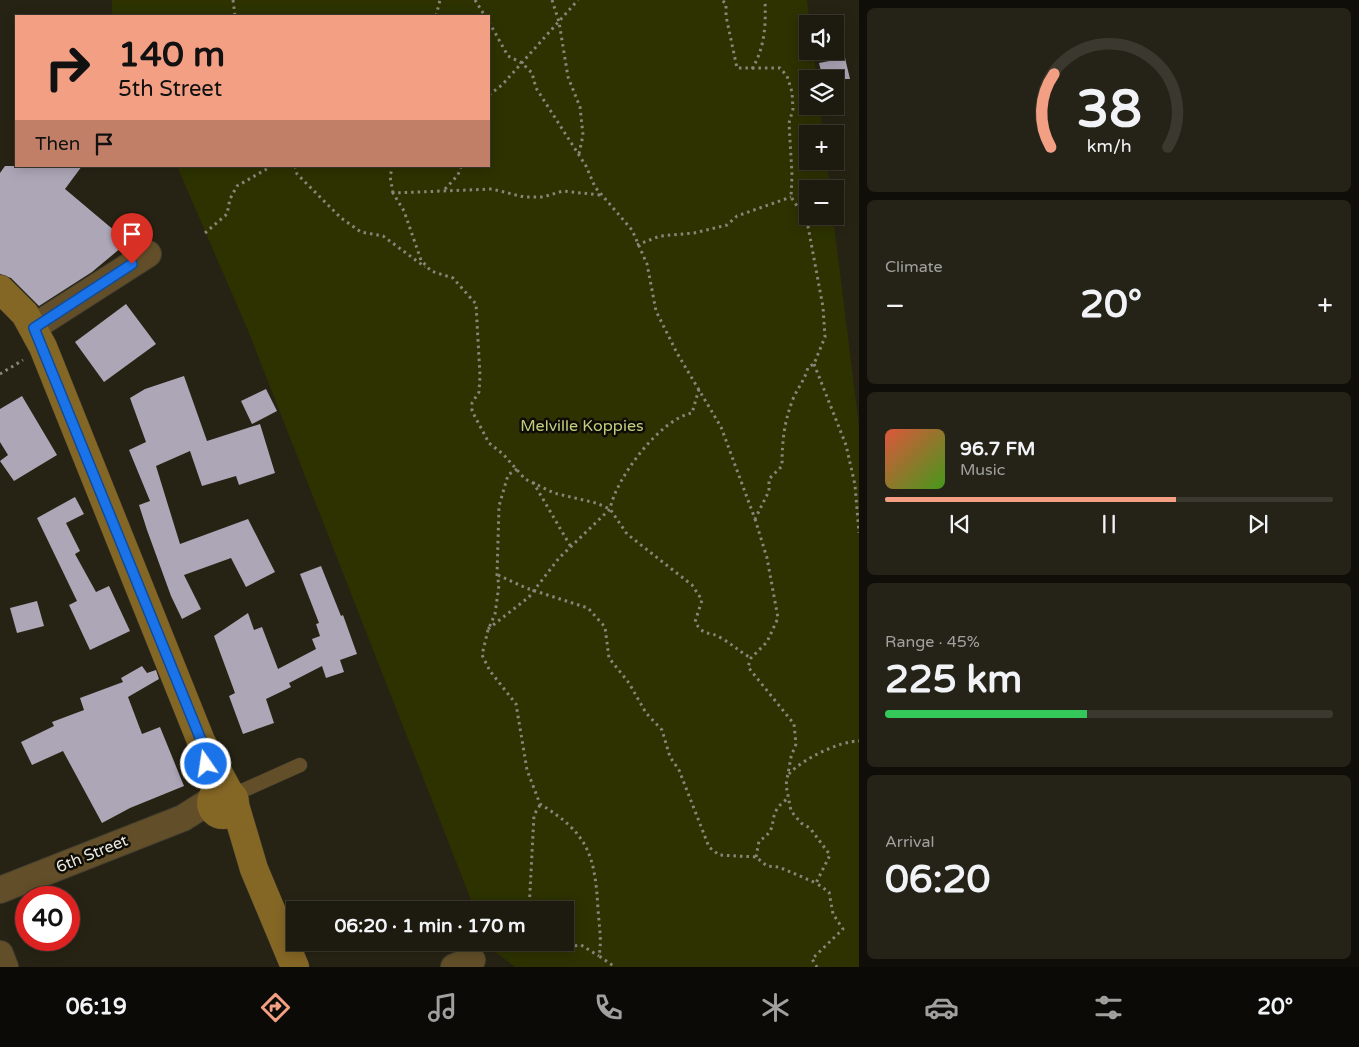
<!DOCTYPE html>
<html lang="en">
<head>
<meta charset="utf-8">
<style>
  :root { --surface:#1d1a0f; --page:#252318; --text:#f1f3f6; --muted:#a0a19e; --line:#3b382f; --accent:#f39f83 }
  body { margin:0; font-family:"Varela Round",sans-serif; background:var(--page); color:var(--text); height:100vh; display:flex; flex-direction:column; font-size:19px; white-space:nowrap }
  * { box-sizing:border-box; margin:0 }
  p { font-size:16px; color:var(--muted) }
  .icon { flex:none; width:28px; height:28px; fill:none; stroke:currentColor; stroke-width:2; stroke-linecap:round; stroke-linejoin:round }
  .map { position:relative; flex:1; overflow:hidden }
  .panel { display:flex; flex-direction:column; gap:8px; padding:8px; background:#100e08; width:500px }
  .panel>* { flex:none }
  .hud { position:absolute; left:15px; top:15px; width:475px; height:152px; border-radius:0px; box-shadow:0 2px 12px #0003,0 0 0 1px var(--line); background:#f39f83; color:#111; overflow:hidden }
  .tools { position:absolute; left:799px; top:15px; display:grid; gap:10px }
  .tools a { display:grid; place-items:center; width:45px; height:45px; border-radius:0px; background:var(--surface); box-shadow:0 2px 12px #0003,0 0 0 1px var(--line); font-size:25px }
  .speed { position:absolute; left:15px; top:886px; display:flex; gap:10px; font-size:25px; font-weight:700; text-align:center }
  .speed>* { display:grid; place-content:center; width:65px; height:65px; border-radius:50%; background:var(--surface); box-shadow:0 2px 12px #0003,0 0 0 1px var(--line); line-height:1 }
  .speed .limit { border:8px solid #d22; background:#fff; color:#111 }
  .pin { position:absolute; display:grid; place-items:center; width:42px; height:42px; color:#fff; margin:-51px -21px; border-radius:50% 50% 50% 0; rotate:-45deg; box-shadow:0 0 5px #0007 }
  .pin .icon { rotate:45deg }
  .me { position:absolute; width:55px; margin:-28px; rotate:347deg; stroke-linejoin:round; filter:drop-shadow(0 0 4px #0008) }
  .turn { display:flex; align-items:center; gap:18px; height:105px; padding:0 20px; font-size:22px }
  .turn .icon { width:65px; height:65px; stroke-width:2.5 }
  .turn b { display:block; font-size:35px; line-height:42px }
  .then { display:flex; align-items:center; height:48px; padding:0 20px; background:#0003; gap:10px; font-size:19px }
  .big { font-size:38px; font-weight:800; line-height:1.1 }
  .panel .card { flex:1; display:flex; flex-direction:column; justify-content:center; gap:8px; min-width:0; padding:0 18px; border-radius:8px; background:var(--page) }
  .panel .dial { align-items:center; gap:0 }
  .dial svg { height:130px; overflow:visible; fill:none; stroke:var(--line); stroke-width:7; stroke-linecap:round; text-anchor:middle }
  .dial text { fill:var(--text); stroke:none }
  .song { display:flex; align-items:center; gap:15px }
  .cover { width:60px; height:60px; border-radius:8px; background:linear-gradient(135deg,hsl(10 70% 55%),hsl(100 70% 35%)) }
  .played { height:5px; border-radius:2px; background:linear-gradient(90deg,var(--accent) 65%,var(--line) 65%) }
  .keys { display:flex; justify-content:space-around; direction:ltr }
  .heat { display:flex; justify-content:space-between; align-items:center; font-size:28px; direction:ltr }
  .charge { height:8px; border-radius:4px; background:linear-gradient(90deg,#34c759 45%,var(--line) 0) }
  .trip { position:absolute; left:286px; top:901px; width:288px; height:50px; border-radius:0px; background:var(--surface); box-shadow:0 2px 12px #0003,0 0 0 1px var(--line); font-weight:800; line-height:50px; text-align:center }
  .tab-bar { display:flex; height:80px; justify-content:space-around; align-items:center; background:#0c0a06; color:var(--muted) }
  .tab-bar .icon { width:35px; height:35px }
  .tab-bar .on { color:var(--accent) }
  .tab-bar b { font-size:22px; color:var(--text) }
  main { display:flex; flex:1; min-height:0 }
  .map>svg:first-child { display:block }
  .green { fill:#2d3200 }
  .building { fill:#aca6b7 }
  .lines { fill:none; stroke-linecap:round; stroke-linejoin:round }
  .lane-casing { stroke:#423e30; stroke-width:15 }
  .street-casing { stroke:#423e30; stroke-width:28 }
  .secondary-casing { stroke:#423e30; stroke-width:29 }
  .path { stroke:#888579; stroke-width:3; stroke-dasharray:2.5 4; stroke-linecap:butt }
  .lane { stroke:#624f29; stroke-width:14 }
  .street { stroke:#624f29; stroke-width:26 }
  .secondary { stroke:#856725; stroke-width:28 }
  .route-casing { stroke:#114b97; stroke-width:12 }
  .route { stroke:#1a73e8; stroke-width:9 }
  .labels { text-anchor:middle; dominant-baseline:central; stroke-width:5; stroke-linejoin:round; paint-order:stroke }
  .park-label { font-size:16px; fill:#c2ce7e; stroke:#0e0c06 }
  .street-label { font-size:16px; fill:#eae7de; stroke:#0e0c06 }
</style>
</head>
<body>
<main>
<div class="map">
<svg width="859" height="967" viewBox="0 0 859 967">
  <rect width="100%" height="100%" fill="#272314"/>
  <!-- green -->
  <path class="green" d="M112,0H807L810,24H808V51H813L817,79H808V106H820L823,134H808V161H827L830,189H808V216H833L859,426V967H515L490,948L488,943L565,942V910H475L249,333L177,166H489V16H112Z"/>
  <!-- building -->
  <g class="building">
    <path d="M845,58L850,79H823L819,63Z"/>
    <path d="M5,166H82L65,189L128,242L92,272L39,306L11,278L0,274V173Z"/>
    <path d="M126,304L156,344L104,382L75,342Z"/>
    <path d="M184,376L207,441L260,424L275,473L239,485L236,476L202,486L190,451L156,466L180,544L248,519L275,572L246,587L231,558L184,575L201,609L182,619L171,596L147,530L139,505L150,501L129,450L146,442L130,398L145,389Z"/>
    <path d="M266,389L277,411L252,424L241,401Z"/>
    <path d="M22,396L57,455L14,481L0,461L8,455L0,442V409Z"/>
    <path d="M75,497L84,514L66,523L80,551L75,554L96,592L109,586L130,631L90,650L69,605L77,601L37,518Z"/>
    <path d="M321,566L341,616L343,615L357,654L340,660L344,672L326,678L322,666L289,683L291,687L266,699L274,723L243,734L229,696L235,693L214,636L248,613L254,630L262,627L278,669L316,649L312,639L320,636L316,624L319,623L300,574Z"/>
    <path d="M37,601L44,626L17,633L10,608Z"/>
    <path d="M142,666L147,673L156,670L159,679L128,697L142,734L160,727L184,786L130,808L102,823L63,751L32,765L21,742L54,726L52,722L84,710L80,698L123,682L121,678Z"/>
  </g>
  <g class="lines">
    <!-- lane casing -->
    <g class="lane-casing">
      <path id="lane" d="M233,795L300,765"/>
    </g>
    <!-- street casing -->
    <g class="street-casing">
      <g id="street">
        <path d="M34,327L148,254"/>
        <path d="M0,890L183,818L213,799"/>
        <path d="M0,954L5,967"/>
        <path d="M454,967L472,960"/>
      </g>
    </g>
    <!-- secondary casing -->
    <g class="secondary-casing">
      <g id="secondary">
        <path d="M0,289L25,314L43,347L201,741L229,792"/>
        <circle cx="223" cy="803" r="12"/>
        <path d="M235,805L254,869L295,967"/>
      </g>
    </g>
    <!-- path -->
    <g class="path">
      <path d="M233,0L235,16"/>
      <path d="M475,0L485,16"/>
      <path d="M552,0L559,22L568,77L580,107L583,135L579,154"/>
      <path d="M436,16L440,0"/>
      <path d="M489,22L508,56L522,63L532,73L536,88L586,166L595,187L632,230L647,264L656,311L677,353L721,427L755,519L769,491V479L782,466C782,442 784,422 793,399C798,387 805,380 808,367L814,364L825,337L823,307L807,221L791,197L792,175L789,123L793,109L792,92L787,76L780,68H737L726,16V4L722,0"/>
      <path d="M752,69C765,47 766,25 765,0"/>
      <path d="M489,95L502,85L578,0"/>
      <path d="M295,166L297,174L341,218L361,232L383,236L425,267"/>
      <path d="M445,189L458,175L461,166"/>
      <path d="M393,193L390,176L393,166"/>
      <path d="M600,195L563,191L543,197H524L492,189L393,193L404,211L421,260L431,271L453,278L476,304L480,376L479,392L472,403V411L489,443L503,454L525,479L554,493L596,503L610,509L627,534L692,585L702,600L695,622C705,638 709,630 721,638C732,644 740,652 751,658"/>
      <path d="M205,233L227,214L230,199L237,186L272,166"/>
      <path d="M637,245L660,236L694,233L727,225L737,216L791,197"/>
      <path d="M814,364L846,445L855,485L859,533"/>
      <path d="M0,374L23,360"/>
      <path d="M517,469L508,475L499,506L497,575L499,585L495,614L488,630L482,655L490,671L516,704L527,770L540,804C588,833 595,855 598,909C599,925 602,940 599,956L615,967"/>
      <path d="M533,482L571,547"/>
      <path d="M755,519L767,558L778,618L767,642L751,658L748,667L794,724L796,744L791,757L786,785L791,811L801,823L810,828L830,855L816,883L829,892L833,914L843,929L812,959L817,967"/>
      <path d="M498,575L526,588L588,608L605,627L609,658L629,683L646,713L662,730L670,757L679,770L709,847L719,855L756,857L767,866L779,867L816,883"/>
      <path d="M488,629L529,597L559,558L610,509C616,478 660,419 692,413L699,389"/>
      <path d="M789,774C802,759 840,741 859,741"/>
      <path d="M756,857L759,841C778,829 769,823 777,809C779,805 785,801 789,797"/>
      <path d="M529,910L534,815L540,805"/>
      <path d="M492,950L511,943H525L559,948L581,945L599,956"/>
    </g>
    <!-- lane -->
    <use href="#lane" class="lane"/>
    <!-- street -->
    <use href="#street" class="street"/>
    <!-- secondary -->
    <use href="#secondary" class="secondary"/>
  </g>
  <g class="lines">
    <!-- route casing -->
    <g class="route-casing">
      <path id="route" d="M132,264L34,328L201,740L206,764"/>
    </g>
    <!-- route -->
    <use href="#route" class="route"/>
  </g>
  <g class="labels">
    <!-- park labels -->
    <g class="park-label">
      <text x="582" y="426">Melville Koppies</text>
    </g>
    <!-- street labels -->
    <g class="street-label">
      <text transform="translate(92 854) rotate(-22)">6th Street</text>
    </g>
  </g>
</svg>
<div class="tools">
<a><svg class="icon" aria-label="sound" viewBox="0 0 24 24"><path d="M4 9h4l5-4v14l-5-4H4zM17 9q2 3 0 6"/></svg></a>
<a><svg class="icon" aria-label="layers" viewBox="0 0 24 24"><path d="M12 4l9 5-9 5-9-5zM3 14l9 5 9-5"/></svg></a>
<a>+</a>
<a>−</a>
</div>
<div class="speed"><div class="limit">40</div></div>
<div class="pin" style="left:132px;top:264px;background:#d93025"><svg class="icon" aria-label="arrive" viewBox="0 0 24 24"><path d="M6 21V4h12l-3 4 3 4H6"/></svg></div>
<svg class="me" style="left:206px;top:764px" viewBox="-20 -20 40 40"><circle r="17" fill="#1a73e8" stroke="#fff" stroke-width="3"/><path d="M0-11L8 9 0 5-8 9z" fill="#fff"/></svg>
<div class="trip">06:20 · 1 min · 170 m</div>
<div class="hud">
<div class="turn"><svg class="icon" aria-label="right" viewBox="0 0 24 24"><path d="M7 20v-9h11M14 6l5 5-5 5"/></svg><div><b>140 m</b>5th Street</div></div>
<div class="then">Then<svg class="icon" aria-label="arrive" viewBox="0 0 24 24"><path d="M6 21V4h12l-3 4 3 4H6"/></svg></div>
</div>
</div>
<section class="panel">
<div class="card dial"><svg viewBox="0 0 100 80">
<path d="M14 69A42 42 0 1 1 86 69"/>
<path d="M14 69A42 42 0 0 1 16 24" stroke="#f39f83"/>
<text x="50" y="56" font-size="32" font-weight="700">38</text>
<text x="50" y="72" font-size="11">km/h</text>
</svg></div>
<div class="card"><p>Climate</p>
<div class="heat"><a>−</a><b class="big">20°</b><a>+</a></div>
</div>
<div class="card">
<div class="song"><i class="cover"></i><div><b>96.7 FM</b><p>Music</p></div></div>
<div class="played"></div>
<div class="keys"><svg class="icon" aria-label="previous" viewBox="0 0 24 24"><path d="M18 5L8 12l10 7zM5 5v14"/></svg><svg class="icon" aria-label="pause" viewBox="0 0 24 24"><path d="M8 5v14M16 5v14"/></svg><svg class="icon" aria-label="next" viewBox="0 0 24 24"><path d="M6 5l10 7-10 7zM19 5v14"/></svg></div>
</div>
<div class="card"><p>Range · 45%</p><b class="big">225 km</b><div class="charge"></div></div>
<div class="card"><p>Arrival</p><b class="big">06:20</b></div>
</section>
</main>
<nav class="tab-bar">
<b>06:19</b>
<svg class="icon on" aria-label="directions" viewBox="0 0 24 24"><path d="M12 3l9 9-9 9-9-9zM9 14v-3h6M13 9l2 2-2 2"/></svg>
<svg class="icon" aria-label="music" viewBox="0 0 24 24"><path d="M9 18V5l10-2v13"/><circle cx="6" cy="18" r="3"/><circle cx="16" cy="16" r="3"/></svg>
<svg class="icon" aria-label="phone" viewBox="0 0 24 24"><path d="M5 4h4l2 5-3 2q2 4 5 5l2-3 5 2v4C11 20 4 13 5 4z"/></svg>
<svg class="icon" aria-label="climate" viewBox="0 0 24 24"><path d="M12 3v18M4 7l16 10M4 17L20 7"/></svg>
<svg class="icon" aria-label="car" viewBox="0 0 24 24"><path d="M5 17H2v-5l4-1 3-4h7l3 4 3 1v5h-3M9 17h6M6 11h13"/><circle cx="7" cy="17" r="2"/><circle cx="17" cy="17" r="2"/></svg>
<svg class="icon" aria-label="filters" viewBox="0 0 24 24"><path d="M4 7h16M4 17h16"/><circle cx="9" cy="7" r="2"/><circle cx="15" cy="17" r="2"/></svg>
<b>20°</b>
</nav>
</body>
</html>
